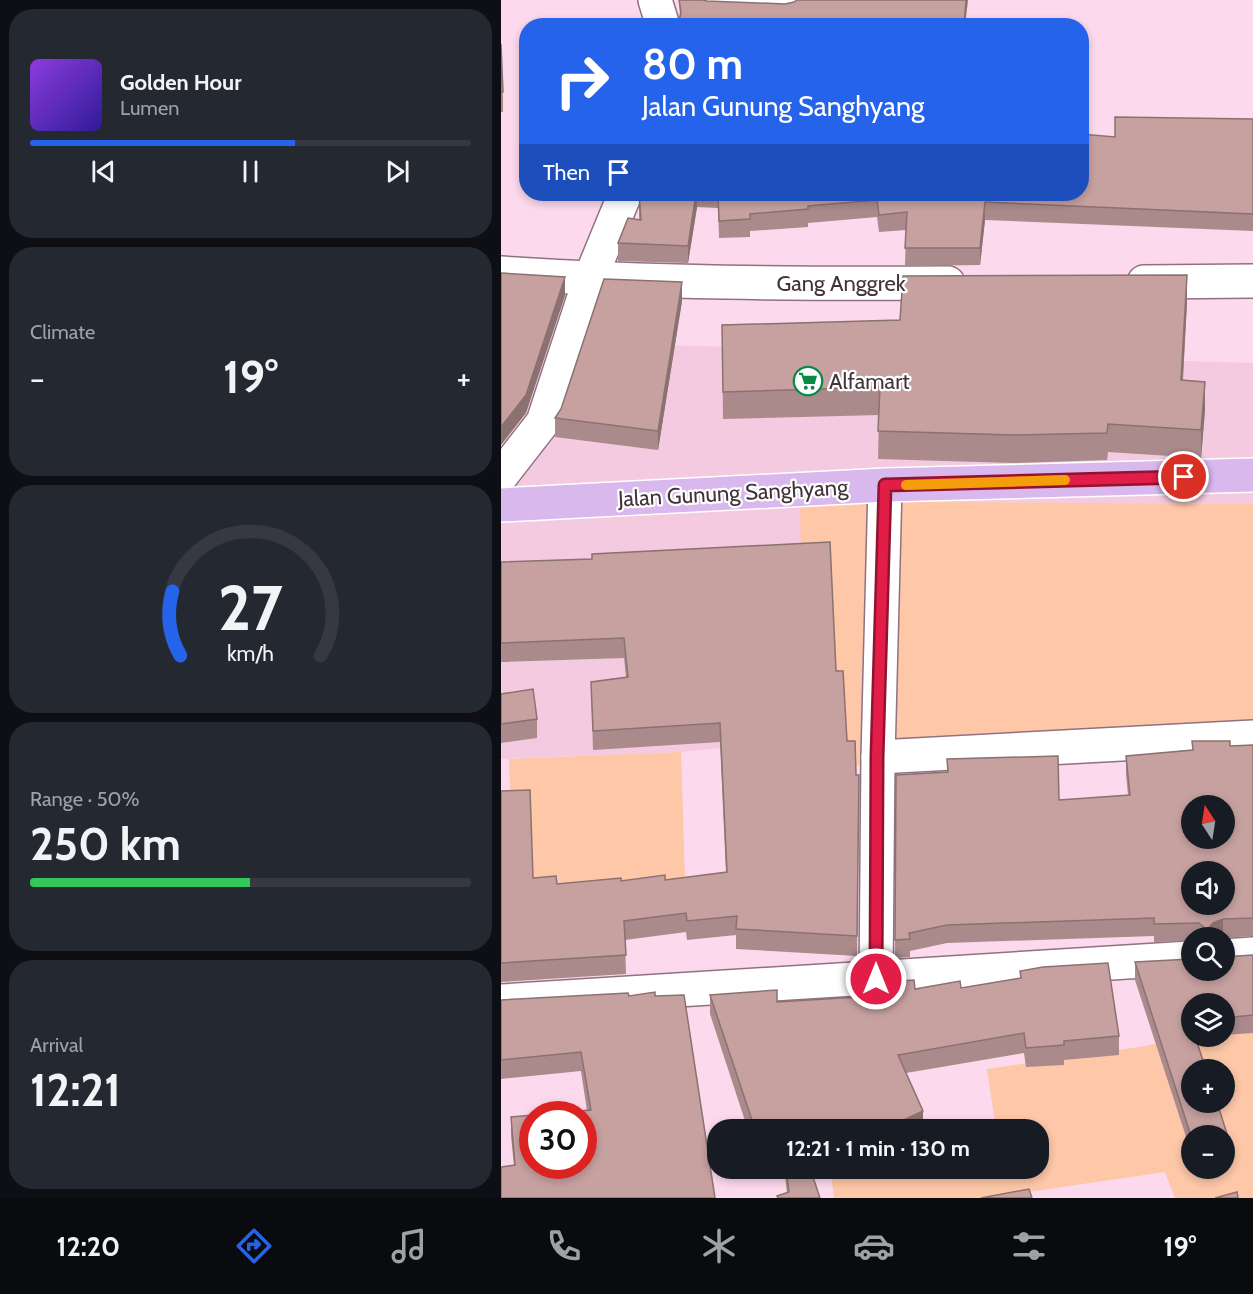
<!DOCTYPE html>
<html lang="en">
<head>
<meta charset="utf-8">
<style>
  :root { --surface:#171b24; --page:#242831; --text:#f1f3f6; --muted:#9ea1a6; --line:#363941; --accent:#2563eb }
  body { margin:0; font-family:Cabin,sans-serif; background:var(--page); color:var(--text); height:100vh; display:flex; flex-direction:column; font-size:22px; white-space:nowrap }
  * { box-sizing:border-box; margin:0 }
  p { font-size:20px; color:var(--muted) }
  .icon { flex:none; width:33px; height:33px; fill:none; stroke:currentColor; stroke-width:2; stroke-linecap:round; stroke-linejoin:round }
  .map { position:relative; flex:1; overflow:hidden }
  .side { display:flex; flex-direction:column; gap:9px; padding:9px; background:#0d0f14; width:501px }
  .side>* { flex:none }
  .hud { position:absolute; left:18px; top:18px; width:570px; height:183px; border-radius:24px; box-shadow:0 3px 9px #0003; background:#2563eb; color:#fff; overflow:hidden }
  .needle { width:39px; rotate:348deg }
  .tools { position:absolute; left:680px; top:795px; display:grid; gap:12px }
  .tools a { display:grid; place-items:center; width:54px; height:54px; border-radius:50%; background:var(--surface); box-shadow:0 3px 9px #0003; font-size:30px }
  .speed { position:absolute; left:18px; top:1101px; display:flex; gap:12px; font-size:30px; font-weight:700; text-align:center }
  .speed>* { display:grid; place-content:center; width:78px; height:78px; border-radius:50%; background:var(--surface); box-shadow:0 3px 9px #0003; line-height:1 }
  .speed .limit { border:9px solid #d22; background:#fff; color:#111 }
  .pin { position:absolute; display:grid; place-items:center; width:51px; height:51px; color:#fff; margin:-26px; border:3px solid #fff; border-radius:50%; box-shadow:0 2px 6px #0007 }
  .me { position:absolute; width:66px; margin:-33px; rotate:0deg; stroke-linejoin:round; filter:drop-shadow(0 0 4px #0008) }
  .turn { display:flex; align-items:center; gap:21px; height:126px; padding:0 24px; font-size:27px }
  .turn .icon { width:78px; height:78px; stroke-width:2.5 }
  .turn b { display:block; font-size:42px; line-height:51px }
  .then { display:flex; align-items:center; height:57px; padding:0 24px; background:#0003; gap:12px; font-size:22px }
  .big { font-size:45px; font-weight:700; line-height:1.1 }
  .side .tile { flex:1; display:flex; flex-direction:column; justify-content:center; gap:9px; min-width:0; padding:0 21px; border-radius:24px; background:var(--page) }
  .side .dial { align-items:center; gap:0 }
  .dial svg { height:156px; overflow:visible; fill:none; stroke:var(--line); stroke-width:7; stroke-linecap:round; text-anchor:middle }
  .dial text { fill:var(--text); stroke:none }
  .song { display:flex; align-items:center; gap:18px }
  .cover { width:72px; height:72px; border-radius:9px; background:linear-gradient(135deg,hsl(270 70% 55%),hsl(250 70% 35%)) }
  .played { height:6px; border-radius:3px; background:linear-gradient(90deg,var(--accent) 60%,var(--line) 60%) }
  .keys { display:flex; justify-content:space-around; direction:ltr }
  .heat { display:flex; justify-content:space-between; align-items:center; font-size:33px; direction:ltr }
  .charge { height:9px; border-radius:4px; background:linear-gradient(90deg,#34c759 50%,var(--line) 0) }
  .trip { position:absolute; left:206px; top:1119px; width:342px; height:60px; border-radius:24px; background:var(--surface); box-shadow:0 3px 9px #0003; font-weight:700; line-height:60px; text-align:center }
  .tabs { display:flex; height:96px; justify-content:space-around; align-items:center; background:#090b0e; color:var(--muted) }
  .tabs .icon { width:42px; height:42px }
  .tabs .on { color:var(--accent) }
  .tabs b { font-size:27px; color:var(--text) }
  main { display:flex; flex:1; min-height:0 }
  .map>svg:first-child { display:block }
  .built { fill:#f3cadf }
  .grass { fill:#fdc7a8; fill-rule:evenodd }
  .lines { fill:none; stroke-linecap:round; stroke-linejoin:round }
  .minor-casing { stroke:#907182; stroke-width:36 }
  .major-casing { stroke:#fff; stroke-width:36 }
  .minor { stroke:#fff; stroke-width:33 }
  .major { stroke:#d9b8ee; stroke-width:33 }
  .wall { fill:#aa8a8a }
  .shaded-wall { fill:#8b7170 }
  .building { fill:#c6a1a0; stroke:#8b7170; stroke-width:1.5; fill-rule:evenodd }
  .route-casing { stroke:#92132f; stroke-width:15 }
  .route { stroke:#e11d48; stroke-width:10 }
  .slow { stroke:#f59e0b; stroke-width:10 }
  .labels { text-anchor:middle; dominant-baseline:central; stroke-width:4.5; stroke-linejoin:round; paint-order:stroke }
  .street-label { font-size:22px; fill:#41333a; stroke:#fff }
  .poi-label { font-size:22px; fill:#41333a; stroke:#fff; text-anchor:start }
</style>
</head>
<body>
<main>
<section class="side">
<div class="tile">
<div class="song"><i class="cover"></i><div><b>Golden Hour</b><p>Lumen</p></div></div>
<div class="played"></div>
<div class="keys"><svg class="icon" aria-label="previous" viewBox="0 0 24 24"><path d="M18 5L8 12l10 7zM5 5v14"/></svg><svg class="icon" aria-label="pause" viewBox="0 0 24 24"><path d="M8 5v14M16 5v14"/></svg><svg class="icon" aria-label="next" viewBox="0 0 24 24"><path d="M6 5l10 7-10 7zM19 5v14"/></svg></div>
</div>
<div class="tile"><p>Climate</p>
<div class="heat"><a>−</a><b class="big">19°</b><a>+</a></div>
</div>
<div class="tile dial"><svg viewBox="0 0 100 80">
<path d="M14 69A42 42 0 1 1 86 69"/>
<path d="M14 69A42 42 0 0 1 10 36" stroke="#2563eb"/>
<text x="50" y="56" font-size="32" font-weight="700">27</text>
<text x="50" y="72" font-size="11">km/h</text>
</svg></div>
<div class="tile"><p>Range · 50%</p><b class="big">250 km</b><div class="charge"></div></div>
<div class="tile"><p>Arrival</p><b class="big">12:21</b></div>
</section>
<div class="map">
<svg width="752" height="1198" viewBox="0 0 752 1198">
  <rect width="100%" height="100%" fill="#fcd9ec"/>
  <!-- built -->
  <path class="built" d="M0,340L752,363V504L300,501L316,738L180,752L0,759Z"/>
  <!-- grass -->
  <g class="grass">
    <path d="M299,501L752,504V749L338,766L300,553Z"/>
    <path d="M180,752L184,880L12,886L8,759Z"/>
    <path d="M752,1020V1198H674L664,1172L485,1198H333L329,1169L537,1168V1130L495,1129L486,1069L645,1046L690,1035L723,1036V1027ZM690,1070H723V1102H690ZM690,1136H723V1168H690Z"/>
  </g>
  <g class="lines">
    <!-- minor casing -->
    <g class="minor-casing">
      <g id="minor">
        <path d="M154,0L162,26"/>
        <path d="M207,0L285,3"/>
        <path d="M0,273C149,283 298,284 447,283"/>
        <path d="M643,282L752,281"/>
        <path d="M0,476L42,422L89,279L124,194"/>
        <path d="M377,757L752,737"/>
        <path d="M723,956L752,954"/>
        <path d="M375,979L377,757L384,485"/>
        <path d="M0,1001L690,958"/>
      </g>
    </g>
    <!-- major casing -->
    <g class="major-casing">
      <path id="major" d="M0,505L384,485L752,475"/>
    </g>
    <!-- minor -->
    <use href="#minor" class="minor"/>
    <!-- major -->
    <use href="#major" class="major"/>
  </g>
  <!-- wall -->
  <g class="wall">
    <path d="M178,0H202L206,1L284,4L467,0L179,18Z"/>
    <path d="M0,44L2,92V112H0Z"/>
    <path d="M752,119V231L484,220L479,265L404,266L405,230L378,232L376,217L307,223V227L249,231V237L218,238L217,208L196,207L187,263L117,261V243L138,219V194H580L614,137Z"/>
    <path d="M181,301L157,450L54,437V418Z"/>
    <path d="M686,302L682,380L704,410L700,458L607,452L606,460L512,463L377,459L378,415L222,419L221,325L399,320Z"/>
    <path d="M0,562L335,671L346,741L355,775H358L356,956L235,949V935L186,940L185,932L124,940L125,974L0,982V791L32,878L56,884L164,880L225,873L219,742L92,750L90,682L125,677L123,658L0,662Z"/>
    <path d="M0,694L36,719V738L0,743Z"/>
    <path d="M752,745V936L721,938H690V941L653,942V936L446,943L409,951V957L394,958L395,775L446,772V759L558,800L627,795L625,774V756L729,746Z"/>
    <path d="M752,955V1033L723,1035V1004H690V1036H709L695,1038L705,1070H690V1102H716L726,1134V1152L723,1153V1136H690V1152L634,980V962L690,959V970H723V957Z"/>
    <path d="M519,971L618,1036V1055L563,1060V1065L525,1067L523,1053L405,1073L422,1130H247L209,1014V995L276,1002L372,997V983L414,989L460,988L519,978Z"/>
    <path d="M128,996H154L214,1198L13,1166L10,1136V1117L86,1111L80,1071L0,1079V1000Z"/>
    <path d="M283,1168H309L319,1198H276V1196L286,1193Z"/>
  </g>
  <!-- shaded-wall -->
  <g class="shaded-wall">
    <path d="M465,0H467L464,26H463Z"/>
    <path d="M195,194L196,207L187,263V246Z"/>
    <path d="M484,202V220L479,265V248Z"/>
    <path d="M686,275V302L680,408V380Z"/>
    <path d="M64,277V296L25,413L0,445V427Z"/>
    <path d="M181,282V301L157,450V431Z"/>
    <path d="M704,382V410L700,458V430Z"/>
    <path d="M722,919V937L706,938V930L712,923Z"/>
    <path d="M422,1111V1130H381Z"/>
    <path d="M726,1134V1152L723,1153V1136H721Z"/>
  </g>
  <!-- building -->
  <g class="building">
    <path d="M178,0H202L206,1L284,4L293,2L296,0H465L463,26H177L180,12Z"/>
    <path d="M0,44L2,92H0Z"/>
    <path d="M614,117L752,119V214L484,202L479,248H404L406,212L378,215L376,200L307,206V209L249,214V219L218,221L217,194H580V134L614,137Z"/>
    <path d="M138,194H195L187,246L117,243L127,218L140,220Z"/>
    <path d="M0,273L64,277L25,395L0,427Z"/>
    <path d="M686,275L680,380L704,382L700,430L607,424L606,433L512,435L377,431L379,387L222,392L221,325L399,320L402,276Z"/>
    <path d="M103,279L181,282L157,431L54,418L60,409Z"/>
    <path d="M329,542L335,671H342L346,741H354L355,775H358L356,936L235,929L236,916L186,921L185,913L123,921L125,955L0,963V791L29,790L32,878L55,876L56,884L120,878V881L164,875V880L226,872L219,723L92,731L90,682L127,677L123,638L0,643V562L91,559V554Z"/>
    <path d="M32,689L36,719L0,724V694Z"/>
    <path d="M691,741H729V746L752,745V918L722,919L712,923L706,930L698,923L653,924V918L446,925L408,933L409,939L394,940L395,775L447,772L446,759L557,756L558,800L629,795L625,756L692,750ZM690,806H723V838H690ZM690,872H723V904H690Z"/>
    <path d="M752,955V1015L723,1018V1004H690V1020H689L690,1023V1036H694L705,1070H690V1102H716L726,1134L721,1136H690L634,962L690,959V970H723V957Z"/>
    <path d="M607,963L618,1036L563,1041V1045L525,1048L523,1033L397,1055L422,1111L381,1130H280V1125L254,1129L209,995L276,990V1002L374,996L372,983L413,980L414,989L459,981L460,988L520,978L519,971L542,967Z"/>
    <path d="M154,992V996L183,995L214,1198H0V1167L14,1165L10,1117L32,1115V1166H82V1114H38L90,1110L80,1052L0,1060V1000L127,993L128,996Z"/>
    <path d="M285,1168H309L319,1198H277L276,1196L288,1192Z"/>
    <path d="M528,1189L531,1198H480Z"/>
    <path d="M736,1192L737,1198H714Z"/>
  </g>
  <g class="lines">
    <!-- route casing -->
    <g class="route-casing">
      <path id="route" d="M375,979L376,757L384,485L683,477"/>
    </g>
    <!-- route -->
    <use href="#route" class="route"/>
    <!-- slow -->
    <path class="slow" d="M405,485L564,480"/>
  </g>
  <!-- icons -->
  <defs>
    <g id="supermarket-ring" transform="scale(1.5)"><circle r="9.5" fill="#fff" stroke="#078b47" stroke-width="1.5"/><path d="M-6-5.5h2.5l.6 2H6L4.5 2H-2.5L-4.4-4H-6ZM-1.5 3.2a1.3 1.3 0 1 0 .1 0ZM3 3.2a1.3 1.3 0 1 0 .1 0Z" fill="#078b47"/></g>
  </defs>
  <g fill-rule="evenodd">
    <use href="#supermarket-ring" x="307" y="381"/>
  </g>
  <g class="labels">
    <!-- street labels -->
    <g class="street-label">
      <text x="340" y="283">Gang Anggrek</text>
      <text transform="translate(232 493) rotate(-3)">Jalan Gunung Sanghyang</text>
    </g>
    <!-- poi labels -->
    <g class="poi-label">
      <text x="328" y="381">Alfamart</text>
    </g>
  </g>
</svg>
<div class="tools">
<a><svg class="needle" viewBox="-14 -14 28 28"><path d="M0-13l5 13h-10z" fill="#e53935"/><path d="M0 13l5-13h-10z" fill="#9ea1a6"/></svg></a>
<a><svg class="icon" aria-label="sound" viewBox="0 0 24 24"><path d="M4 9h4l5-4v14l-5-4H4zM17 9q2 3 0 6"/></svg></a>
<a><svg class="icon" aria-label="search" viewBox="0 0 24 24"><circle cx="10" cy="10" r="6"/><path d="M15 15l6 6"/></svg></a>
<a><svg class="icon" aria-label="layers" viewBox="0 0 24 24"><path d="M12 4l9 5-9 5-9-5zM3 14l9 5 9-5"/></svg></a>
<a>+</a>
<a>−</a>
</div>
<div class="speed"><div class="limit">30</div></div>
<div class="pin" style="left:683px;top:477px;background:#d93025"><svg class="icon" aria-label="arrive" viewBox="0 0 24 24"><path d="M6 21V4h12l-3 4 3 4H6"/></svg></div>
<svg class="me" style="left:375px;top:979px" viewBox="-20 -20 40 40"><circle r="17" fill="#e11d48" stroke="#fff" stroke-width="3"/><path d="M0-11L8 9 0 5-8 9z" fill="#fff"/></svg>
<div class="trip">12:21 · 1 min · 130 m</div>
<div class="hud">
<div class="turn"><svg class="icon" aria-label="right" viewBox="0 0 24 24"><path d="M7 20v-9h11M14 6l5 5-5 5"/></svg><div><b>80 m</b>Jalan Gunung Sanghyang</div></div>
<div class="then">Then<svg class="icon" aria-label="arrive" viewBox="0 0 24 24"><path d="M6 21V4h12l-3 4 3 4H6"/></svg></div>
</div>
</div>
</main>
<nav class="tabs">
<b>12:20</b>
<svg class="icon on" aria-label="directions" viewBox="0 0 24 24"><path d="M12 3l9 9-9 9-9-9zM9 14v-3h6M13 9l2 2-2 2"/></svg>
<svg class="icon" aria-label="music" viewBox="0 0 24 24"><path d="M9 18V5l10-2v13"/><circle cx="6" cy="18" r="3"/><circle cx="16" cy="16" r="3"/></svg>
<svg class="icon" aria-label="phone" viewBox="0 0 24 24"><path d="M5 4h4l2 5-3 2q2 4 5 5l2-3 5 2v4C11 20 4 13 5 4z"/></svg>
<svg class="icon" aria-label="climate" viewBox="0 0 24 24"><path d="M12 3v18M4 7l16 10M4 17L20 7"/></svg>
<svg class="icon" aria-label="car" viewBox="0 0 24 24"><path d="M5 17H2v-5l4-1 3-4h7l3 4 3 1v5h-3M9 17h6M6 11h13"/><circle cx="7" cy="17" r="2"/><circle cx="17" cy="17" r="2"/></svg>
<svg class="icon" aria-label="filters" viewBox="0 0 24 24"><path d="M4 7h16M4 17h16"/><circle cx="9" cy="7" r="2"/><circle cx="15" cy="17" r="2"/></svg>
<b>19°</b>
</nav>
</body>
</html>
